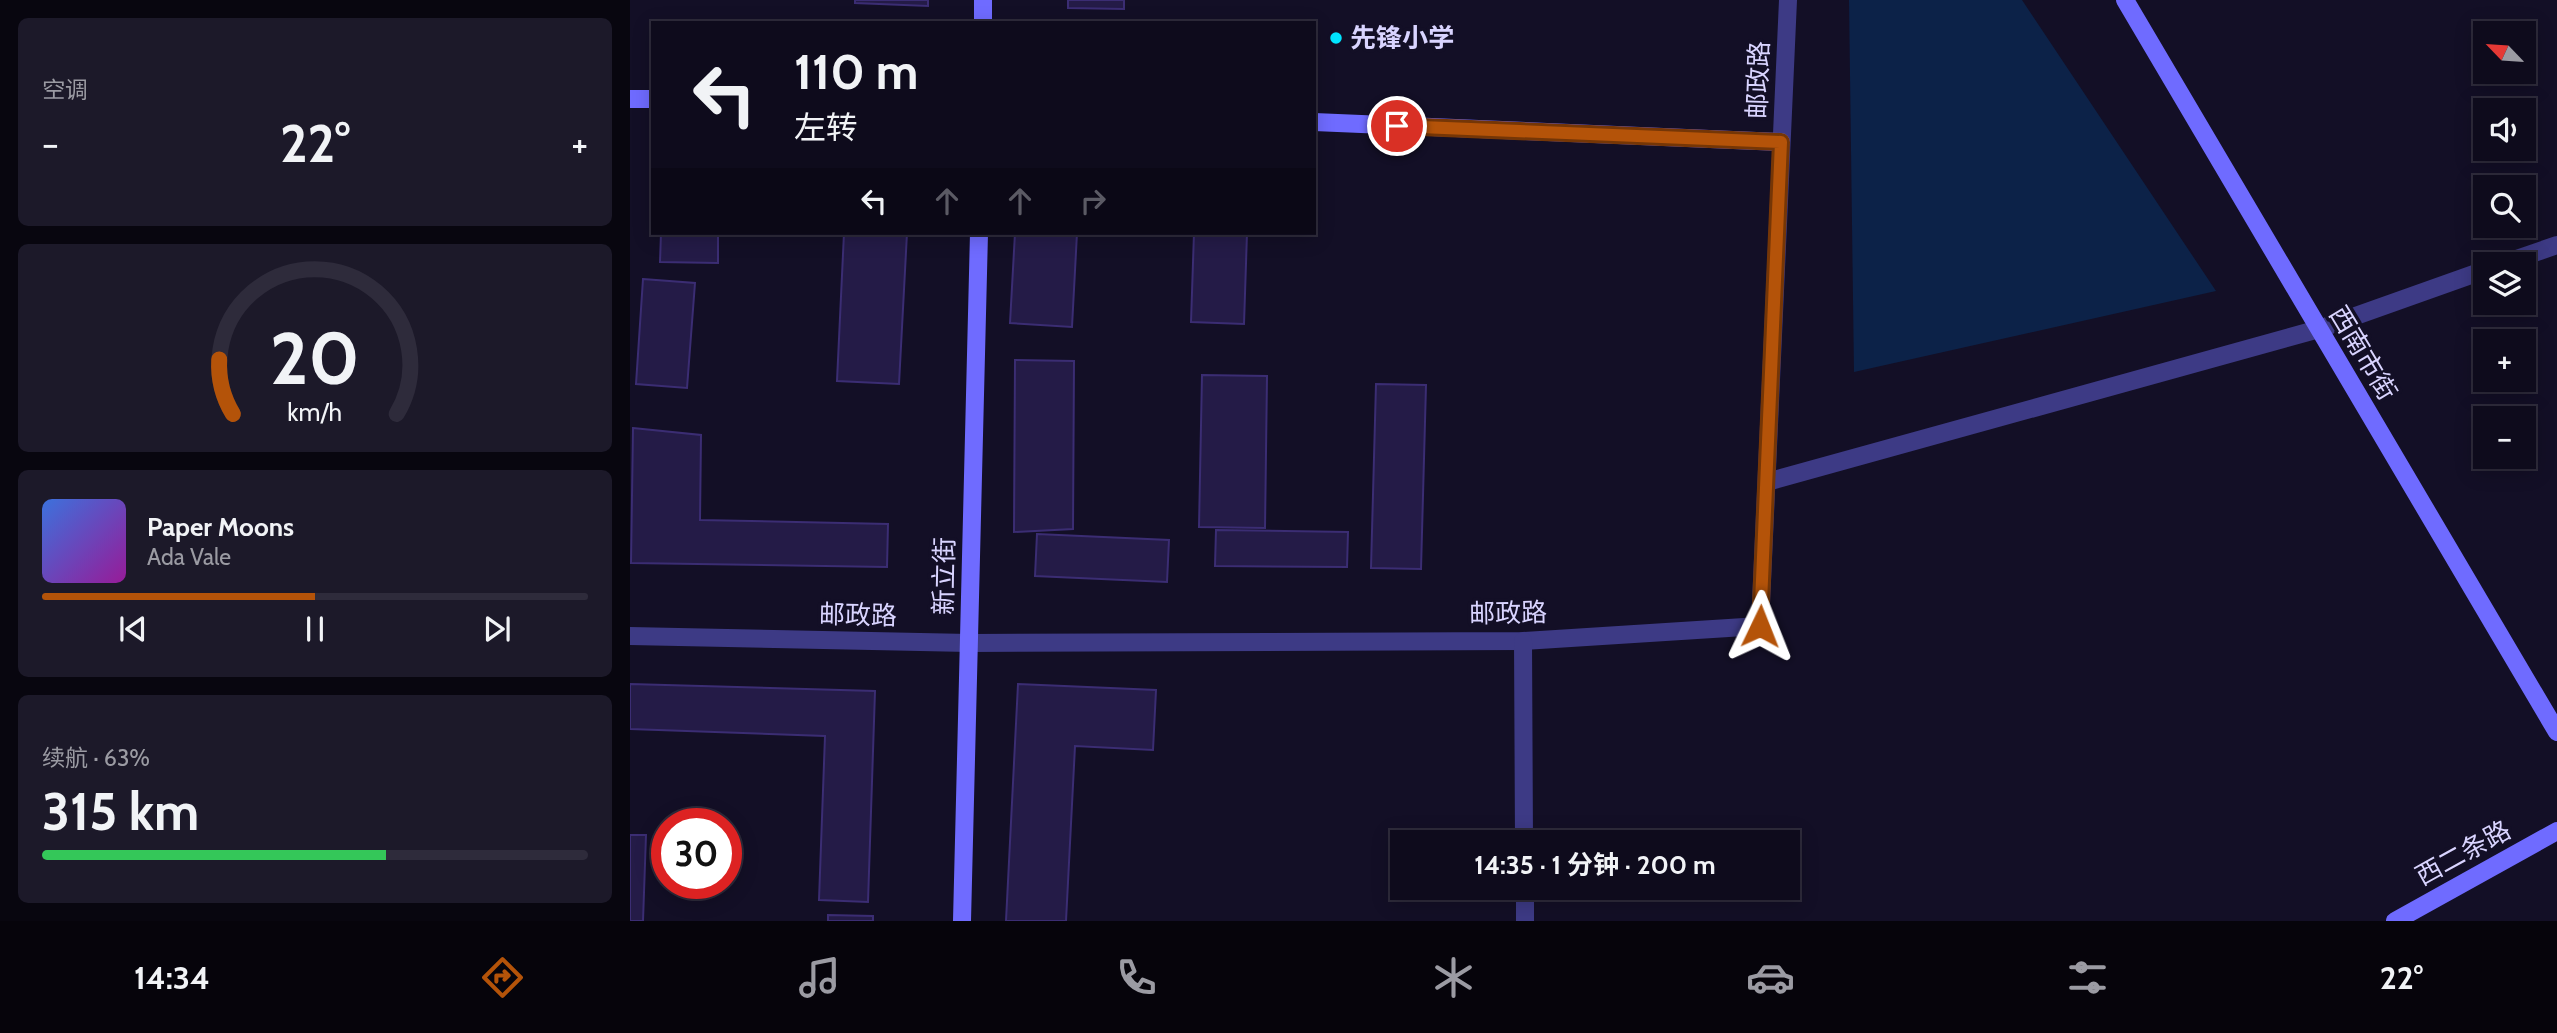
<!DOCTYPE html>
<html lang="zh">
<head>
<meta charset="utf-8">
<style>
  :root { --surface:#0e0b1c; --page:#1c1929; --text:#f1f3f6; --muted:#9b9ba3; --line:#2e2b3b; --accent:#b45309 }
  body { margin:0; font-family:Cabin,"Noto Sans SC",sans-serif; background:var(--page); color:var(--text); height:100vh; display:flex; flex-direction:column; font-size:26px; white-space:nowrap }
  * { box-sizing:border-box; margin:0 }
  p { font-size:23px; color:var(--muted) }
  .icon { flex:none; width:38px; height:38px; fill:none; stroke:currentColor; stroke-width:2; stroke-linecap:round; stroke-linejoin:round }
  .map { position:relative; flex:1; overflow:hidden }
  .side { display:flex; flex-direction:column; gap:18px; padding:18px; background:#08060f; width:630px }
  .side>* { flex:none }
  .top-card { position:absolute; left:21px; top:21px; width:665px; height:214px; border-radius:0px; box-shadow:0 4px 18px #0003,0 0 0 2px var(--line); background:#0e0b1c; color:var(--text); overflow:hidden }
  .needle { width:46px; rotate:295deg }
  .controls { position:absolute; left:1843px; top:21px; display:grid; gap:14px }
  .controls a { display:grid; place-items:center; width:63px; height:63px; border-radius:0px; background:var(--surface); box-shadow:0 4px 18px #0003,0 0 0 2px var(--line); font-size:35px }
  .speed { position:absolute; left:21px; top:808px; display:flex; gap:14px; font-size:35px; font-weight:700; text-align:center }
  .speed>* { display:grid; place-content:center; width:91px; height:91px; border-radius:50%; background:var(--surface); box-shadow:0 4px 18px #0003,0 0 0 2px var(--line); line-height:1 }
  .speed .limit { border:10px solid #d22; background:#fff; color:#111 }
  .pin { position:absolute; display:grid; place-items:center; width:60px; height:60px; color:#fff; margin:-30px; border:4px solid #fff; border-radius:50%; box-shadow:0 2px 7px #0007 }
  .me { position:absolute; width:77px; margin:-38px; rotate:2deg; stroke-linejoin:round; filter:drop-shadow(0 0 5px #0008) }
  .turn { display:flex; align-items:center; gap:24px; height:147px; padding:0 28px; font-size:32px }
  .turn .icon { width:91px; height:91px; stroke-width:2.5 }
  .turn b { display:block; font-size:49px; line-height:60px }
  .lanes { display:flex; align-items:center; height:66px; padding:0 28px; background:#0003; justify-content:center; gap:35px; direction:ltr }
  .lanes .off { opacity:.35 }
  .big { font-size:52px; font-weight:700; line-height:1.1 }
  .side .card { flex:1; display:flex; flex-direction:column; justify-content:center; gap:10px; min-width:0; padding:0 24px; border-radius:10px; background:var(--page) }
  .side .dial { align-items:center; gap:0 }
  .dial svg { height:182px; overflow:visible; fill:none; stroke:var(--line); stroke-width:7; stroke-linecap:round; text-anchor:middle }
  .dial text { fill:var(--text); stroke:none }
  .song { display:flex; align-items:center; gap:21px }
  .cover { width:84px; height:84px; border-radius:10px; background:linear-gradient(135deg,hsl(220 70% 55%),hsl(300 70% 35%)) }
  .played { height:7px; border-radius:4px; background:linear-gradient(90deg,var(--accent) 50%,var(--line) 50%) }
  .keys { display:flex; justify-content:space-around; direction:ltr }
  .heat { display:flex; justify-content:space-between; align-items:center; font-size:38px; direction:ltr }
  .charge { height:10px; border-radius:5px; background:linear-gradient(90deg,#34c759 63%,var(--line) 0) }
  .trip { position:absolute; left:760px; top:830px; width:410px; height:70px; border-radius:0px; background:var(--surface); box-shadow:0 4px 18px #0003,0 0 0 2px var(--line); font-weight:700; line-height:70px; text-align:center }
  .tabs { display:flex; height:112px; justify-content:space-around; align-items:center; background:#06040b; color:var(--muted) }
  .tabs .icon { width:49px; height:49px }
  .tabs .active { color:var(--accent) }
  .tabs b { font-size:32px; color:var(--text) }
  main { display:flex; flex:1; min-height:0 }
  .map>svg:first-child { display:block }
  .water { fill:#0c2248 }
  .building { fill:#241b47; stroke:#3b2d73; stroke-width:2 }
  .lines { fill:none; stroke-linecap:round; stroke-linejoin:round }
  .street { stroke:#3d3a85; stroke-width:18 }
  .secondary { stroke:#6f6bff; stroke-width:18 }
  .route-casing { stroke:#753606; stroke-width:18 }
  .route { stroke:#b45309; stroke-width:12 }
  .poi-dot { fill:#00e5ff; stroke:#130f26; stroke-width:2.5 }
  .labels { text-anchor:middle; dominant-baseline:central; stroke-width:7; stroke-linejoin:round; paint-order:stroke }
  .poi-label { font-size:26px; font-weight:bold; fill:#d9d4ff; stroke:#130f26; text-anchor:start }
  .street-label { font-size:26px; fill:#d9d4ff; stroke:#130f26 }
</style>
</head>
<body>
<main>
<section class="side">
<div class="card"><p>空调</p>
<div class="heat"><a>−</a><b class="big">22°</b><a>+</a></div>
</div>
<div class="card dial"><svg viewBox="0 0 100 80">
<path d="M14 69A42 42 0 1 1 86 69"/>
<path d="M14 69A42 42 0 0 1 8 45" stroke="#b45309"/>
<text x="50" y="56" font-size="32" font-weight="700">20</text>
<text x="50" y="72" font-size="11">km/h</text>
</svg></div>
<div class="card">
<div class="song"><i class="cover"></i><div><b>Paper Moons</b><p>Ada Vale</p></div></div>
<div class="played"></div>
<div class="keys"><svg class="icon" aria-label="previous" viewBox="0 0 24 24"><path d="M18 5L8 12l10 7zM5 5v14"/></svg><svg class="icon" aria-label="pause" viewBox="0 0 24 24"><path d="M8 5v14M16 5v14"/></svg><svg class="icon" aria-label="next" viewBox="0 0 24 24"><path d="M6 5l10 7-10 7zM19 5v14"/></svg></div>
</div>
<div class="card"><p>续航 · 63%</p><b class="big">315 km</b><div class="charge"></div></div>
</section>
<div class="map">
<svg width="1927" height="921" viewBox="0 0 1927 921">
  <rect width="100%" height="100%" fill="#130f26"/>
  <!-- water -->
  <path class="water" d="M1219,0H1392L1586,291L1224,372Z"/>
  <!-- building -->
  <g class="building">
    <path d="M225,0H298V6L225,3Z"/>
    <path d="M438,0H494V9L438,8Z"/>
    <path d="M31,233H88V263L30,262Z"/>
    <path d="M214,233H277L269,384L207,381Z"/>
    <path d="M385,233H447L442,327L380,323Z"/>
    <path d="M564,233H617L614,324L561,322Z"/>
    <path d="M13,279L65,283L57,388L6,384Z"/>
    <path d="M385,360L444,361L443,529L384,532Z"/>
    <path d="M572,375L637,376L635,528L569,527Z"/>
    <path d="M746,384L796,385L791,569L741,568Z"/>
    <path d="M3,428L71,435L70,520L258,524L257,567L1,563Z"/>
    <path d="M586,530L718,532L717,567L585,566Z"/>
    <path d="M407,534L539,540L537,582L405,576Z"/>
    <path d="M0,684L245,691L238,902L189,900L195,736L0,729Z"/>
    <path d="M388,684L526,690L523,750L445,746L436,921H376Z"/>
    <path d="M0,835H16L13,921H0Z"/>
    <path d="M198,915L243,916V921H198Z"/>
  </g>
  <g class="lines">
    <!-- street -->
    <g class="street">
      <path d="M1872,264L1927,245"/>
      <path d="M1137,482L1689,329L1855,270"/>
      <path d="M0,636L339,643L893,641L1130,626L1158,0"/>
      <path d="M893,641L894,842"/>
      <path d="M895,887V921"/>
    </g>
    <!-- secondary -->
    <g class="secondary">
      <path d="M1495,0L1927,732"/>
      <path d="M353,23V0"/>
      <path d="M0,99H23"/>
      <path d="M684,122L1151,142"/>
      <path d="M332,921L349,233"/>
      <path d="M1765,921L1927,831"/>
    </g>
  </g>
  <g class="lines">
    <!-- route casing -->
    <g class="route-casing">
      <path id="route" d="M767,126L1151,142L1130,626"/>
    </g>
    <!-- route -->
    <use href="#route" class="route"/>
  </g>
  <!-- markers -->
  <circle class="poi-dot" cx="706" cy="38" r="7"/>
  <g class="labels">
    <!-- poi labels -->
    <g class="poi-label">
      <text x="720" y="38">先锋小学</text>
    </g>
    <!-- street labels -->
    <g class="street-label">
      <text transform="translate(1128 80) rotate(-88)">邮政路</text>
      <text transform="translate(1733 353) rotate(59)">西南市街</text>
      <text transform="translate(314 576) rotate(-89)">新立街</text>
      <text transform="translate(878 613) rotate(-1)">邮政路</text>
      <text transform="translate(228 615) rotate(1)">邮政路</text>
      <text transform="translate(1833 853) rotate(-29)">西二条路</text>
    </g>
  </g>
</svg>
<div class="controls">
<a><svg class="needle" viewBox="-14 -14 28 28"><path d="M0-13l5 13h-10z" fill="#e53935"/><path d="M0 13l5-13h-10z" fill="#9b9ba3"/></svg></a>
<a><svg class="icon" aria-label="sound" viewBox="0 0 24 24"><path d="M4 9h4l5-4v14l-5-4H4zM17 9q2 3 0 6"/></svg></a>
<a><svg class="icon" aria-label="search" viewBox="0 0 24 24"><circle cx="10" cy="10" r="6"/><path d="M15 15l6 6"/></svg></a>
<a><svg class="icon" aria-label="layers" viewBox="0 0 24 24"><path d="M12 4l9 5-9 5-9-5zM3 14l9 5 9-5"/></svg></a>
<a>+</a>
<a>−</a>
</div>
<div class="speed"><div class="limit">30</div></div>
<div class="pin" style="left:767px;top:126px;background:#d93025"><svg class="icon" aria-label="arrive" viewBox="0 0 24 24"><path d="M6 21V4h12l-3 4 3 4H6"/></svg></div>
<svg class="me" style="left:1130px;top:626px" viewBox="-20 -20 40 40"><path d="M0-17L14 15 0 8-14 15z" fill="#b45309" stroke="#fff" stroke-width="4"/></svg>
<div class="trip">14:35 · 1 分钟 · 200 m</div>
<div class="top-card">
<div class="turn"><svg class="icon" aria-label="left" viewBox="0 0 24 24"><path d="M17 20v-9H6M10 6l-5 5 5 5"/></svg><div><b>110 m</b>左转</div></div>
<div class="lanes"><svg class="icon" aria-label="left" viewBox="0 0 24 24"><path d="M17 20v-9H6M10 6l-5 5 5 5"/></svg><svg class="icon off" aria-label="ahead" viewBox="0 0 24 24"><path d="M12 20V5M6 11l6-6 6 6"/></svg><svg class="icon off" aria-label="ahead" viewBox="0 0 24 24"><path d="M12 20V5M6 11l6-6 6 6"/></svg><svg class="icon off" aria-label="right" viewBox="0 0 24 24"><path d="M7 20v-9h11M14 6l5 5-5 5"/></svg></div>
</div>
</div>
</main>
<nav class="tabs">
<b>14:34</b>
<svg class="icon active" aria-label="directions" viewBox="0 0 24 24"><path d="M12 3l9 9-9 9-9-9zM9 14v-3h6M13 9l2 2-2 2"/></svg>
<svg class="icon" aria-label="music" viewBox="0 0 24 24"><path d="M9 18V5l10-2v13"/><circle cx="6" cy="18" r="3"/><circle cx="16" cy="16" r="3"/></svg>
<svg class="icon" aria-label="phone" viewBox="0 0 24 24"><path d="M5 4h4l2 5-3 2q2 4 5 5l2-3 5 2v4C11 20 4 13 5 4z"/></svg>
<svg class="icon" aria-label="climate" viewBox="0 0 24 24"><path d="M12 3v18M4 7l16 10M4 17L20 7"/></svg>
<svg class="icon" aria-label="car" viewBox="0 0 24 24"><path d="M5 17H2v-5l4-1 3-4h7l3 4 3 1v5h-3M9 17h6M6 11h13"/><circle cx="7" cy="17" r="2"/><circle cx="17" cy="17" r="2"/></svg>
<svg class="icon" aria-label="filters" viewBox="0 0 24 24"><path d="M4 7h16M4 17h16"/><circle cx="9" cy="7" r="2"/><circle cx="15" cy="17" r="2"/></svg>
<b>22°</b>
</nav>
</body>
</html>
